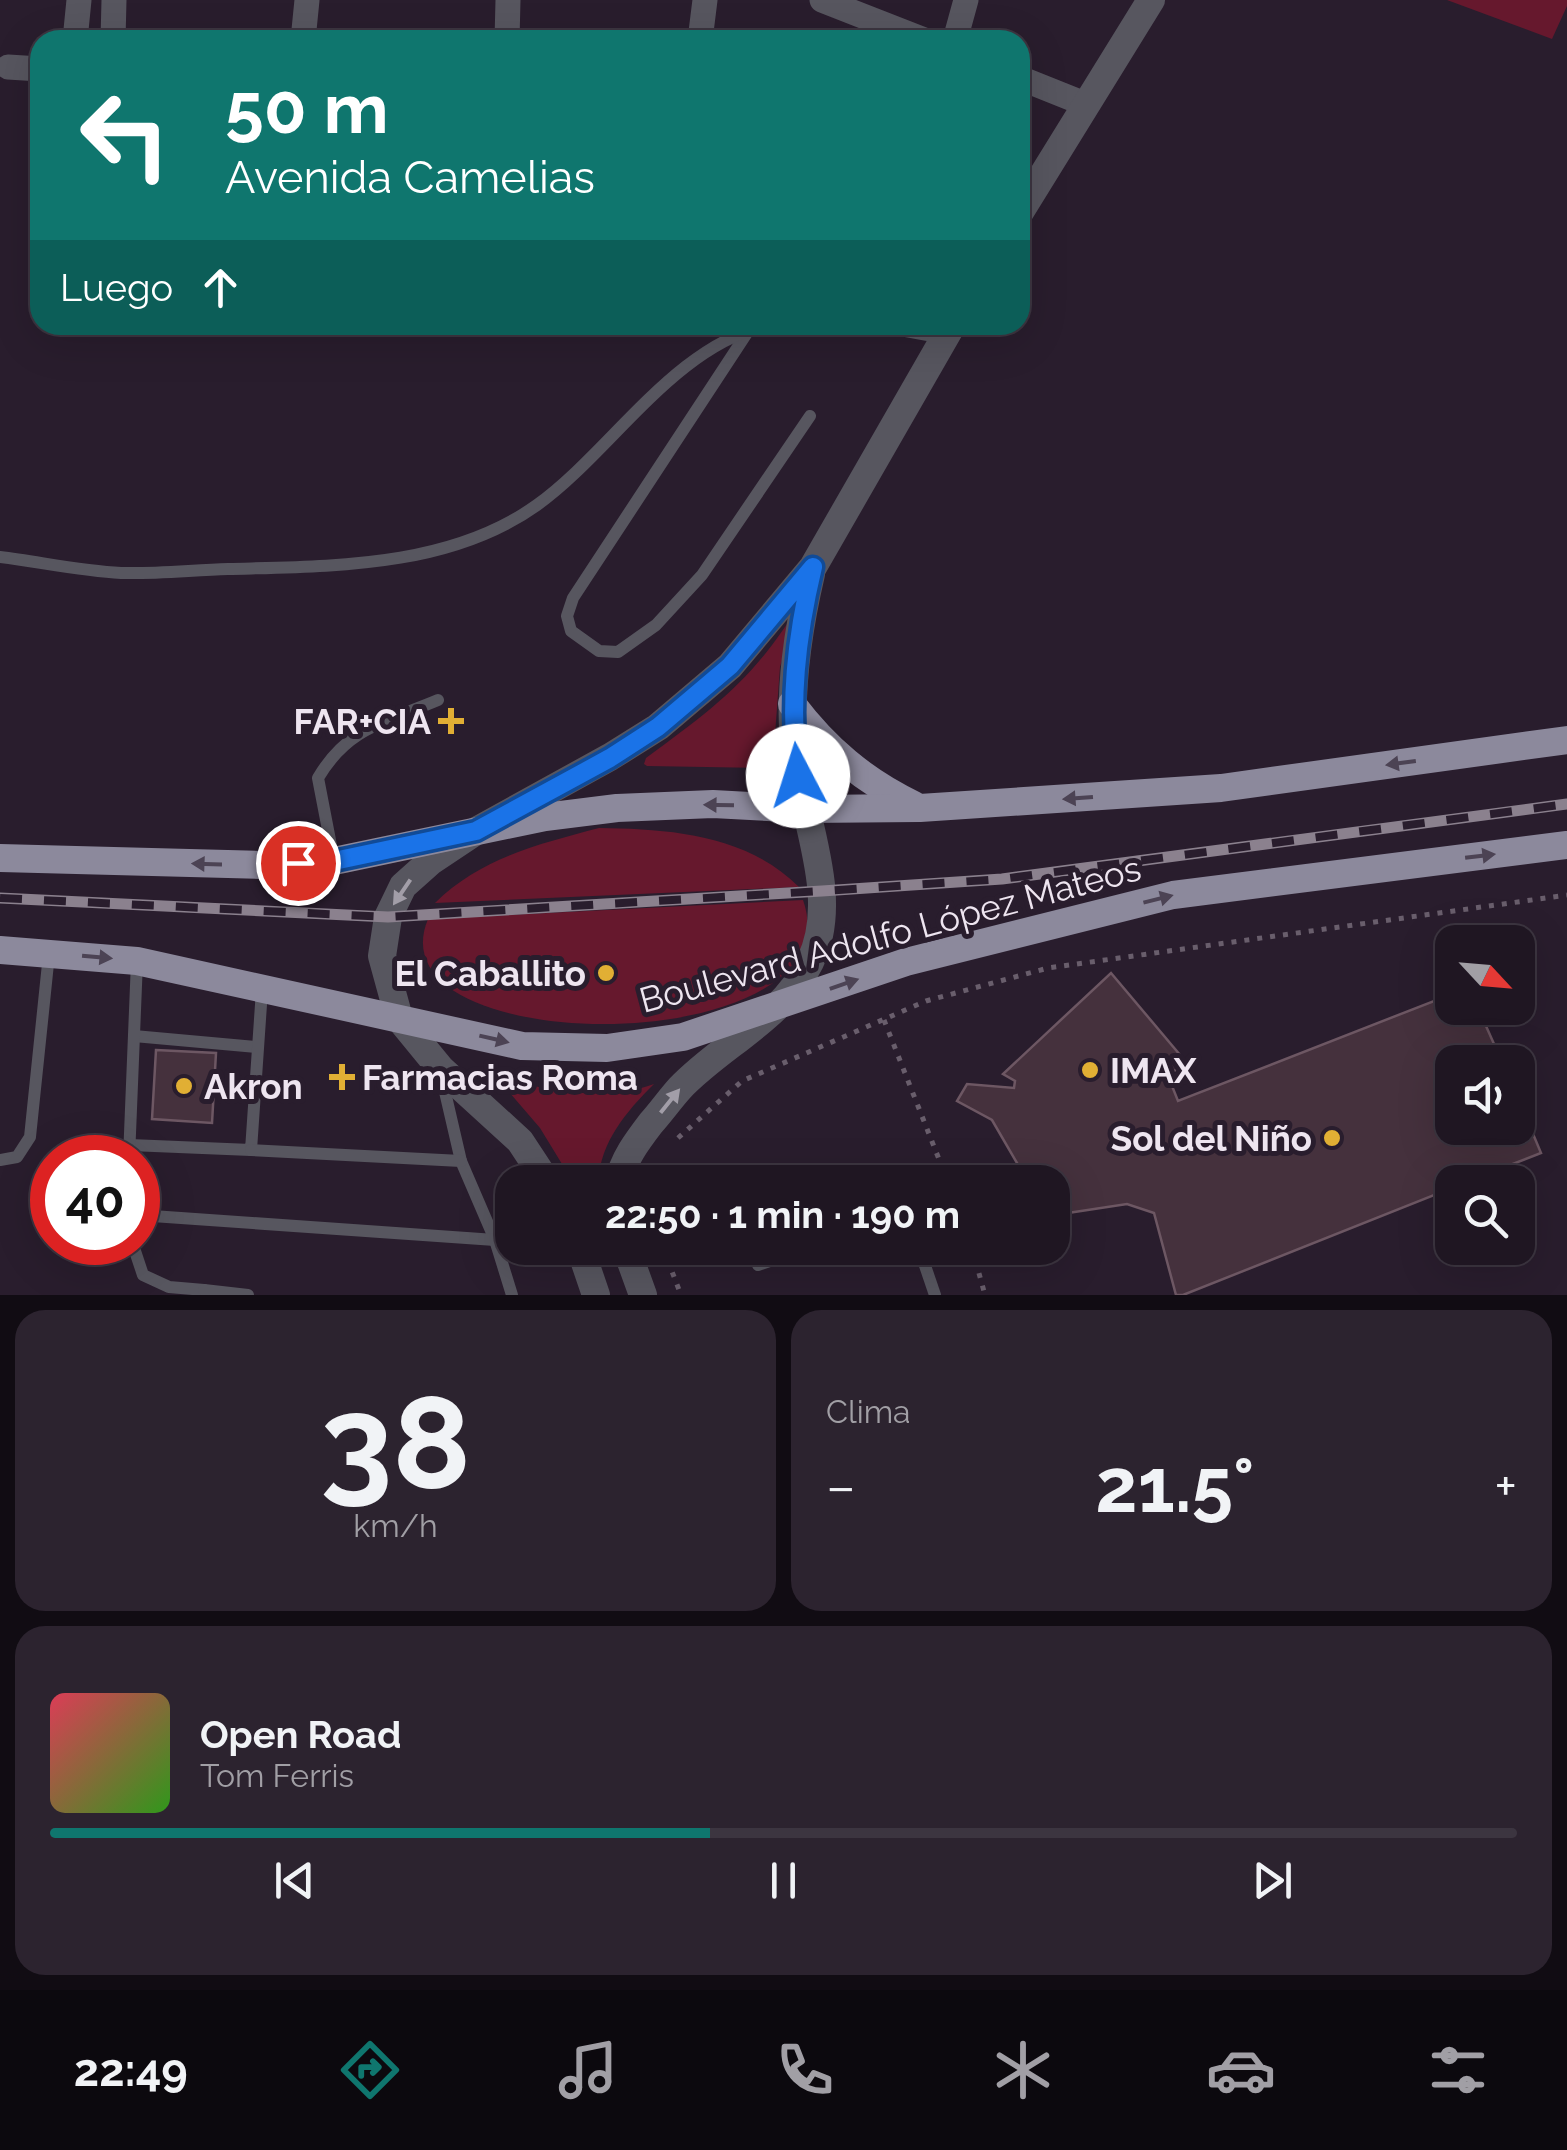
<!DOCTYPE html>
<html lang="es">
<head>
<meta charset="utf-8">
<style>
  :root { --surface:#1f1622; --page:#2c232f; --text:#f1f3f6; --muted:#a19fa5; --line:#3c3540; --accent:#0f766e }
  body { margin:0; font-family:Raleway,sans-serif; background:var(--page); color:var(--text); height:100vh; display:flex; flex-direction:column; font-size:38px; white-space:nowrap }
  * { box-sizing:border-box; margin:0 }
  p { font-size:32px; color:var(--muted) }
  .icon { flex:none; width:55px; height:55px; fill:none; stroke:currentColor; stroke-width:2; stroke-linecap:round; stroke-linejoin:round }
  .map { position:relative; height:1295px; overflow:hidden }
  .panel { display:flex; flex-direction:column; gap:15px; padding:15px; background:#110c13; flex:1 }
  .panel>* { flex:none }
  .guide { position:absolute; left:30px; top:30px; width:1000px; height:305px; border-radius:30px; box-shadow:0 10px 40px #0002,0 0 0 2px var(--line); background:#0f766e; color:#fff; overflow:hidden }
  .needle { width:65px; rotate:116deg }
  .controls { position:absolute; left:1435px; top:925px; display:grid; gap:20px }
  .controls a { display:grid; place-items:center; width:100px; height:100px; border-radius:20px; background:var(--surface); box-shadow:0 10px 40px #0002,0 0 0 2px var(--line); font-size:50px }
  .speed { position:absolute; left:30px; top:1135px; display:flex; gap:20px; font-size:50px; font-weight:700; text-align:center }
  .speed>* { display:grid; place-content:center; width:130px; height:130px; border-radius:50%; background:var(--surface); box-shadow:0 10px 40px #0002,0 0 0 2px var(--line); line-height:1 }
  .speed .limit { border:15px solid #d22; background:#fff; color:#111 }
  .pin { position:absolute; display:grid; place-items:center; width:85px; height:85px; color:#fff; margin:-42px; border:5px solid #fff; border-radius:50%; box-shadow:0 2px 10px #0007 }
  .me { position:absolute; width:110px; margin:-55px; rotate:355deg; stroke-linejoin:round; filter:drop-shadow(0 0 8px #0008) }
  .turn { display:flex; align-items:center; gap:35px; height:210px; padding:0 30px; font-size:45px }
  .turn .icon { width:130px; height:130px; stroke-width:2.5 }
  .turn b { display:block; font-size:70px; line-height:85px }
  .then { display:flex; align-items:center; height:95px; padding:0 30px; background:#0003; gap:20px; font-size:38px }
  .big { font-size:75px; font-weight:700; line-height:1.1 }
  .panel .widget { flex:1; display:flex; flex-direction:column; justify-content:center; gap:15px; min-width:0; padding:0 35px; border-radius:30px; background:var(--page) }
  .panel .dial { align-items:center; gap:0 }
  .dial b { font-size:130px; line-height:1 }
  .song { display:flex; align-items:center; gap:30px }
  .cover { width:120px; height:120px; border-radius:15px; background:linear-gradient(135deg,hsl(350 70% 55%),hsl(110 70% 35%)) }
  .played { height:10px; border-radius:5px; background:linear-gradient(90deg,var(--accent) 45%,var(--line) 45%) }
  .keys { display:flex; justify-content:space-around; direction:ltr }
  .heat { display:flex; justify-content:space-between; align-items:center; font-size:55px; direction:ltr }
  .panel .tiles { flex:1; display:grid; gap:15px; grid-template-columns:1fr 1fr }
  .widget:last-child { grid-column:span 2 }
  .trip { position:absolute; left:495px; top:1165px; width:575px; height:100px; border-radius:30px; background:var(--surface); box-shadow:0 10px 40px #0002,0 0 0 2px var(--line); font-weight:700; line-height:100px; text-align:center }
  .menu { display:flex; height:160px; justify-content:space-around; align-items:center; background:#0c090e; color:var(--muted) }
  .menu .icon { width:70px; height:70px }
  .menu .current { color:var(--accent) }
  .menu b { font-size:45px; color:var(--text) }
  .map>svg:first-child { display:block }
  .green { fill:#66182d }
  .building { fill:#45313d; stroke:#6d5763; stroke-width:2.5 }
  .lines { fill:none; stroke-linecap:round; stroke-linejoin:round }
  .path { stroke:#695e6c; stroke-width:5; stroke-dasharray:5 8; stroke-linecap:butt }
  .service { stroke:#57565f; stroke-width:12 }
  .minor { stroke:#57565f; stroke-width:25 }
  .tertiary { stroke:#57565f; stroke-width:28 }
  .primary { stroke:#8c899c; stroke-width:28 }
  .rail-casing { stroke:#8b818e; stroke-width:11 }
  .rail { stroke:#291d2d; stroke-width:8; stroke-dasharray:22; stroke-linecap:butt }
  .oneway { fill:#4c4354 }
  .oneway2 { fill:#a29ea8 }
  .route-casing { stroke:#114b97; stroke-width:25 }
  .route { stroke:#1a73e8; stroke-width:18 }
  .poi-dot { fill:#e1af34; stroke:#291d2d; stroke-width:4 }
  .labels { text-anchor:middle; dominant-baseline:central; stroke-width:10; stroke-linejoin:round; paint-order:stroke }
  .poi-label { font-size:35px; font-weight:bold; fill:#eee5f0; stroke:#291d2d; text-anchor:end }
  .street-label { font-size:35px; fill:#eee5f0; stroke:#291d2d }
</style>
</head>
<body>
<div class="map">
<svg width="1567" height="1295" viewBox="0 0 1567 1295">
  <rect width="100%" height="100%" fill="#291d2d"/>
  <!-- green -->
  <g class="green">
    <path d="M1447,0H1567V6L1552,39Z"/>
    <path d="M799,605L780,667L773,762L764,768L647,766L644,764L646,758C714,708 755,678 799,605Z"/>
    <path d="M599,828C669,829 746,834 799,887L435,903C480,858 539,844 599,828Z"/>
    <path d="M803,900C860,1061 368,1063 428,919Z"/>
    <path d="M497,1078C547,1089 604,1103 654,1084C626,1112 601,1141 598,1182H573L540,1128Z"/>
  </g>
  <!-- building -->
  <g class="building">
    <path d="M1111,973L1186,1062L1168,1076L1178,1101L1452,994V1008H1478L1502,1062H1452V1128H1518V1098L1541,1153L1466,1182H1452V1188L1183,1295H1176L1154,1213L1127,1204L1068,1213L1052,1221V1182H1028L992,1120L957,1101L967,1084L1014,1088L1015,1081L1003,1074Z"/>
    <path d="M156,1050L216,1053L212,1123L152,1119Z"/>
  </g>
  <g class="lines">
    <!-- path -->
    <g class="path">
      <path d="M884,1020L948,1182"/>
      <path d="M678,1138L742,1081L926,1001L1048,968L1567,895"/>
      <path d="M663,1248L681,1295"/>
      <path d="M972,1248L985,1295"/>
    </g>
    <!-- service -->
    <g class="service">
      <path d="M873,325L944,338"/>
      <path d="M747,333L573,598L567,616L571,631L599,651L618,652L656,625L702,575L810,416"/>
      <path d="M0,557C40,562 81,571 121,573C156,574 193,570 228,569C332,566 449,568 537,505C611,452 675,344 769,325"/>
      <path d="M334,861L318,778C348,727 386,722 438,700"/>
      <path d="M134,1036L257,1047"/>
      <path d="M442,1079L461,1161L495,1240L512,1295"/>
      <path d="M130,1145L251,1150L262,990"/>
      <path d="M251,1150L461,1161"/>
      <path d="M129,1158L137,961"/>
      <path d="M0,1160L17,1157L30,1137L49,954"/>
      <path d="M138,1215L495,1240"/>
      <path d="M132,1242L143,1275L169,1287L204,1290L205,1295"/>
      <path d="M919,1248L935,1295"/>
      <path d="M758,1265L808,1248"/>
      <path d="M204,1290L248,1295"/>
    </g>
    <!-- minor -->
    <g class="minor">
      <path d="M822,0L924,40"/>
      <path d="M75,40L79,0"/>
      <path d="M113,40L114,0"/>
      <path d="M303,40L307,0"/>
      <path d="M507,40L508,0"/>
      <path d="M700,40L705,0"/>
      <path d="M955,40L966,0"/>
      <path d="M8,67L40,69"/>
      <path d="M1020,78L1085,104"/>
    </g>
    <!-- tertiary -->
    <g class="tertiary">
      <path d="M1020,212L1151,0"/>
      <path d="M547,1182L520,1141L440,1068L399,1018L382,956L388,917L403,886L431,861L476,831L610,757L658,727L730,666L813,567L952,325"/>
      <path d="M619,1182C622,1161 638,1140 651,1123C661,1112 670,1099 680,1088C722,1044 782,1019 810,962C842,897 801,815 794,747C789,688 798,630 811,574"/>
      <path d="M580,1248L596,1295"/>
      <path d="M626,1248L643,1295"/>
    </g>
    <!-- primary -->
    <g class="primary">
      <path d="M792,704C826,749 864,781 914,805"/>
      <path d="M0,858L261,865L334,861L545,817L617,808L713,804L804,809L920,808L1221,788L1567,740"/>
      <path d="M0,950L137,961L522,1046L607,1048L683,1037L906,962L1173,895L1567,845"/>
    </g>
    <!-- rail casing -->
    <g class="rail-casing">
      <path id="rail" d="M0,898L388,917L822,891L1002,879L1567,804"/>
    </g>
    <!-- rail -->
    <use href="#rail" class="rail"/>
  </g>
  <!-- one-way arrows -->
  <defs><path id="oneway-solid" d="M-6-.8H1V-3.2L6.5 0L1 3.2V.8H-6Z" transform="scale(2.5)"/></defs>
  <g class="oneway">
    <use href="#oneway-solid" transform="translate(1401 763) rotate(172)"/>
    <use href="#oneway-solid" transform="translate(1078 798) rotate(176)"/>
    <use href="#oneway-solid" transform="translate(719 805) rotate(-179)"/>
    <use href="#oneway-solid" transform="translate(1480 856) rotate(-7)"/>
    <use href="#oneway-solid" transform="translate(207 864) rotate(-178)"/>
    <use href="#oneway-solid" transform="translate(1158 899) rotate(-14)"/>
    <use href="#oneway-solid" transform="translate(97 957) rotate(5)"/>
    <use href="#oneway-solid" transform="translate(844 984) rotate(-19)"/>
    <use href="#oneway-solid" transform="translate(494 1039) rotate(13)"/>
  </g>
  <g class="oneway2">
    <use href="#oneway-solid" transform="translate(402 892) rotate(124)"/>
    <use href="#oneway-solid" transform="translate(670 1101) rotate(-51)"/>
  </g>
  <g class="lines">
    <!-- route casing -->
    <g class="route-casing">
      <path id="route" d="M298,863L334,861L476,831L610,758L658,727L730,666L813,567C796,638 789,704 798,776"/>
    </g>
    <!-- route -->
    <use href="#route" class="route"/>
  </g>
  <!-- markers -->
  <g class="poi-dot">
    <path d="M446 706h10v10h10v10h-10v10h-10v-10h-10v-10h10z"/>
    <circle cx="606" cy="973" r="10"/>
    <circle cx="1090" cy="1070" r="10"/>
    <path d="M337 1062h10v10h10v10h-10v10h-10v-10h-10v-10h10z"/>
    <circle cx="184" cy="1086" r="10"/>
    <circle cx="1332" cy="1138" r="10"/>
  </g>
  <g class="labels">
    <!-- poi labels -->
    <g class="poi-label">
      <text x="431" y="721">FAR+CIA</text>
      <text x="586" y="973">El Caballito</text>
      <text x="1110" y="1070" text-anchor="start">IMAX</text>
      <text x="362" y="1077" text-anchor="start">Farmacias Roma</text>
      <text x="204" y="1086" text-anchor="start">Akron</text>
      <text x="1312" y="1138">Sol del Niño</text>
    </g>
    <!-- street labels -->
    <g class="street-label">
      <text transform="translate(890 934) rotate(-15)">Boulevard Adolfo López Mateos</text>
    </g>
  </g>
</svg>
<div class="controls">
<a><svg class="needle" viewBox="-14 -14 28 28"><path d="M0-13l5 13h-10z" fill="#e53935"/><path d="M0 13l5-13h-10z" fill="#a19fa5"/></svg></a>
<a><svg class="icon" aria-label="sound" viewBox="0 0 24 24"><path d="M4 9h4l5-4v14l-5-4H4zM17 9q2 3 0 6"/></svg></a>
<a><svg class="icon" aria-label="search" viewBox="0 0 24 24"><circle cx="10" cy="10" r="6"/><path d="M15 15l6 6"/></svg></a>
</div>
<div class="speed"><div class="limit">40</div></div>
<div class="pin" style="left:298px;top:863px;background:#d93025"><svg class="icon" aria-label="arrive" viewBox="0 0 24 24"><path d="M6 21V4h12l-3 4 3 4H6"/></svg></div>
<svg class="me" style="left:798px;top:776px" viewBox="-20 -20 40 40"><circle r="19" fill="#fff"/><path d="M0-13L10 11 0 6-10 11z" fill="#1a73e8"/></svg>
<div class="trip">22:50 · 1 min · 190 m</div>
<div class="guide">
<div class="turn"><svg class="icon" aria-label="left" viewBox="0 0 24 24"><path d="M17 20v-9H6M10 6l-5 5 5 5"/></svg><div><b>50 m</b>Avenida Camelias</div></div>
<div class="then">Luego<svg class="icon" aria-label="ahead" viewBox="0 0 24 24"><path d="M12 20V5M6 11l6-6 6 6"/></svg></div>
</div>
</div>
<section class="panel">
<div class="tiles">
<div class="widget dial"><b>38</b><p>km/h</p></div>
<div class="widget"><p>Clima</p>
<div class="heat"><a>−</a><b class="big">21.5°</b><a>+</a></div>
</div>
<div class="widget">
<div class="song"><i class="cover"></i><div><b>Open Road</b><p>Tom Ferris</p></div></div>
<div class="played"></div>
<div class="keys"><svg class="icon" aria-label="previous" viewBox="0 0 24 24"><path d="M18 5L8 12l10 7zM5 5v14"/></svg><svg class="icon" aria-label="pause" viewBox="0 0 24 24"><path d="M8 5v14M16 5v14"/></svg><svg class="icon" aria-label="next" viewBox="0 0 24 24"><path d="M6 5l10 7-10 7zM19 5v14"/></svg></div>
</div>
</div>
</section>
<nav class="menu">
<b>22:49</b>
<svg class="icon current" aria-label="directions" viewBox="0 0 24 24"><path d="M12 3l9 9-9 9-9-9zM9 14v-3h6M13 9l2 2-2 2"/></svg>
<svg class="icon" aria-label="music" viewBox="0 0 24 24"><path d="M9 18V5l10-2v13"/><circle cx="6" cy="18" r="3"/><circle cx="16" cy="16" r="3"/></svg>
<svg class="icon" aria-label="phone" viewBox="0 0 24 24"><path d="M5 4h4l2 5-3 2q2 4 5 5l2-3 5 2v4C11 20 4 13 5 4z"/></svg>
<svg class="icon" aria-label="climate" viewBox="0 0 24 24"><path d="M12 3v18M4 7l16 10M4 17L20 7"/></svg>
<svg class="icon" aria-label="car" viewBox="0 0 24 24"><path d="M5 17H2v-5l4-1 3-4h7l3 4 3 1v5h-3M9 17h6M6 11h13"/><circle cx="7" cy="17" r="2"/><circle cx="17" cy="17" r="2"/></svg>
<svg class="icon" aria-label="filters" viewBox="0 0 24 24"><path d="M4 7h16M4 17h16"/><circle cx="9" cy="7" r="2"/><circle cx="15" cy="17" r="2"/></svg>
</nav>
</body>
</html>
